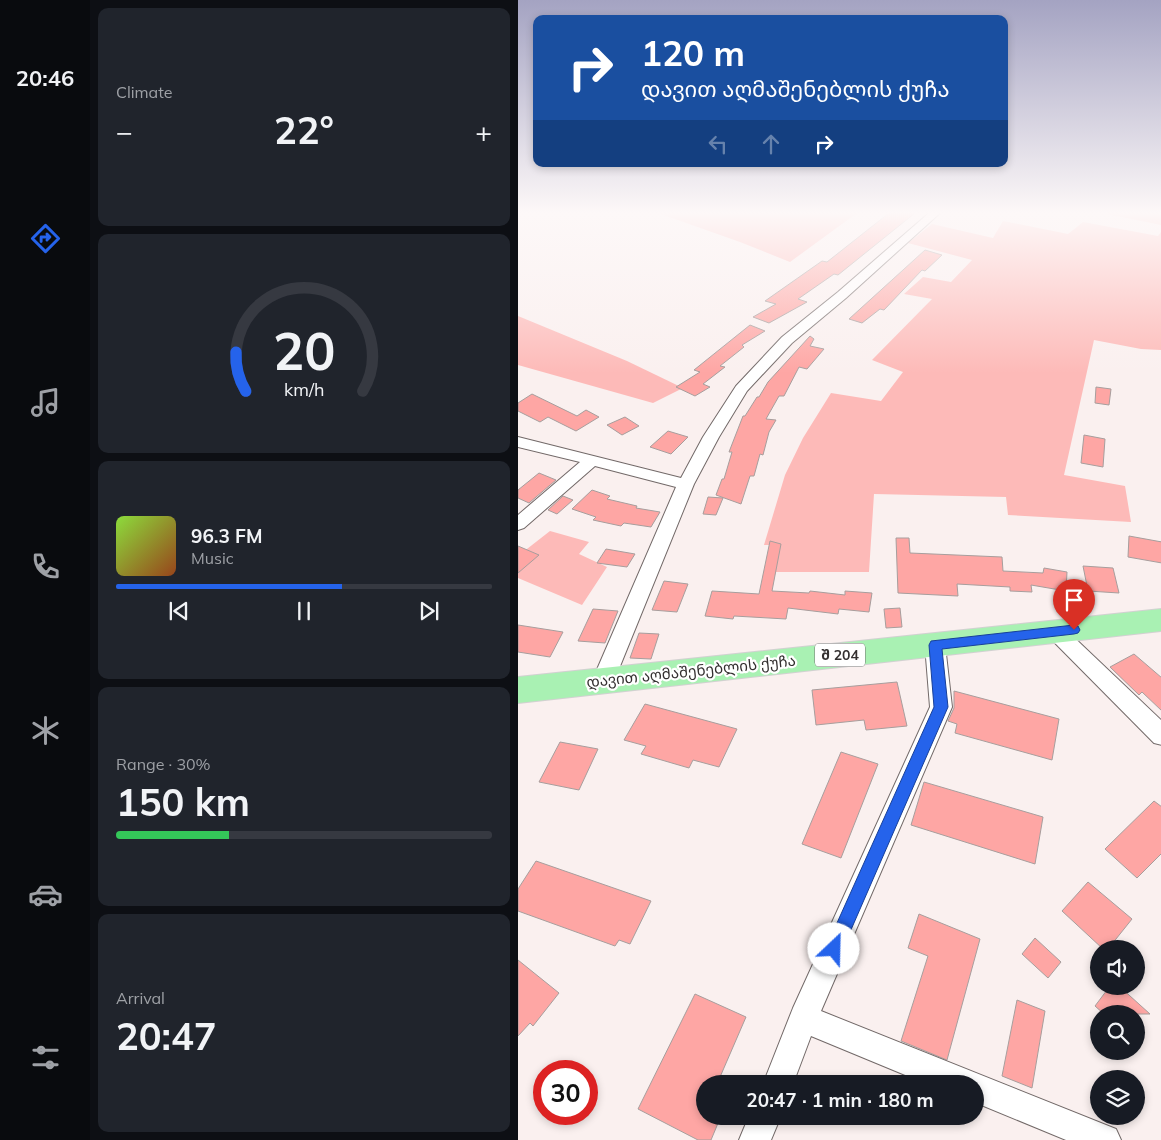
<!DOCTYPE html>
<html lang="en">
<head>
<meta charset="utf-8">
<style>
  :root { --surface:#171b24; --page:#20242c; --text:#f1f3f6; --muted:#9ea1a6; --line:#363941; --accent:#2563eb }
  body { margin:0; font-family:Mulish,"Noto Sans Georgian",sans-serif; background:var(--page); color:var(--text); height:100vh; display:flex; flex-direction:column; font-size:19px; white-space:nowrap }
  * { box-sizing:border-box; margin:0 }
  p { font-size:16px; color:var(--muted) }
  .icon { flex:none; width:28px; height:28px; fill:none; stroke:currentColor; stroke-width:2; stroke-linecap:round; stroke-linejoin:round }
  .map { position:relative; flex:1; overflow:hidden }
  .drawer { display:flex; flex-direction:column; gap:8px; padding:8px; background:#0d0f14; width:428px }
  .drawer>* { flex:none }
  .guide { position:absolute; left:15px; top:15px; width:475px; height:152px; border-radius:10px; box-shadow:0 2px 8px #0003; background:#1a4fa0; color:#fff; overflow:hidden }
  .tools { position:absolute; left:572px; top:940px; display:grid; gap:10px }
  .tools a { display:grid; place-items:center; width:55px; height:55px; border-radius:50%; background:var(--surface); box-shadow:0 2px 8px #0003; font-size:25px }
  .speed { position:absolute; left:15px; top:1060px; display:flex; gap:10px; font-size:25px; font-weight:700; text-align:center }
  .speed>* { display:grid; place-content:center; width:65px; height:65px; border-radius:50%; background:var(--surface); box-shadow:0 2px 8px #0003; line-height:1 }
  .speed .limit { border:8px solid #d22; background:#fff; color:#111 }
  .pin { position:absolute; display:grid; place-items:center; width:42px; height:42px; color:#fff; margin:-51px -21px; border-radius:50% 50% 50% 0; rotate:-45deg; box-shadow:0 0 5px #0007 }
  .pin .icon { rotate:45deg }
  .me { position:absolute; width:55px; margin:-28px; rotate:24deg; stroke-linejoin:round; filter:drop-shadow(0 0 4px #0008) }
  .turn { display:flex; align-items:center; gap:18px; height:105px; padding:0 25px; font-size:22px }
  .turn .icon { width:65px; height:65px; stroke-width:2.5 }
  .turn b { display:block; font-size:35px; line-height:42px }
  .lanes { display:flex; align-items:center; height:48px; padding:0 25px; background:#0003; justify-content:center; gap:25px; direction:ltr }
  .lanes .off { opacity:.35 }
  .big { font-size:38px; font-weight:700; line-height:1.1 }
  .drawer .widget { flex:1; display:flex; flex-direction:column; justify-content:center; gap:8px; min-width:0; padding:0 18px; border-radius:10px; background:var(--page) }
  .drawer .dial { align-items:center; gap:0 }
  .dial svg { height:130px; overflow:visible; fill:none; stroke:var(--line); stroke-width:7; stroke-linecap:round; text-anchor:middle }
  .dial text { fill:var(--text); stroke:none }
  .song { display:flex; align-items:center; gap:15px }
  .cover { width:60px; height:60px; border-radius:8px; background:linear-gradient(135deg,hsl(90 70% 55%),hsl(20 70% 35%)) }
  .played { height:5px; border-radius:2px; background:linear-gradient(90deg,var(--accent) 60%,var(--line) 60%) }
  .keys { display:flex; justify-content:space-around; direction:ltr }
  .heat { display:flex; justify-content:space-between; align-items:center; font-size:28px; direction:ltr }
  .charge { height:8px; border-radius:4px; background:linear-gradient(90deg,#34c759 30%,var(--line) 0) }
  .trip { position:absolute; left:178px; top:1075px; width:288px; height:50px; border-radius:25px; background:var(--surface); box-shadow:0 2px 8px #0003; font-weight:700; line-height:50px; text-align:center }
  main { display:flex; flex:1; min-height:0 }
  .dock { display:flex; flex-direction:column; width:90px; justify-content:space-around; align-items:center; background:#090b0e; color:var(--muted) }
  .dock .icon { width:35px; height:35px }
  .dock .active { color:var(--accent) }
  .dock b { font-size:22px; color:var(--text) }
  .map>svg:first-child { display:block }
  .green { fill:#fdbab8 }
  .building { fill:#fea6a4; stroke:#a79e9d }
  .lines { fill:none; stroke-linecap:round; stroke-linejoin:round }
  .street-casing { stroke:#726968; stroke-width:2 }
  .primary-casing { stroke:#d2d1d1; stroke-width:2 }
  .street { fill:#fff; fill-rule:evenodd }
  .primary { fill:#a9f1b3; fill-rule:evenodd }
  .route { fill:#2563eb; stroke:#184099 }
  .labels { text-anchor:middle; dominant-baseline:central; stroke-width:4.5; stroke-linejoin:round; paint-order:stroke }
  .shield { fill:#fff; stroke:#716e6e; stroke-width:1 }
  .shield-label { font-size:14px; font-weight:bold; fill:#343030 }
  .street-label { font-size:15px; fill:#343030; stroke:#fff }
</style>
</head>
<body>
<main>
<nav class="dock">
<b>20:46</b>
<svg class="icon active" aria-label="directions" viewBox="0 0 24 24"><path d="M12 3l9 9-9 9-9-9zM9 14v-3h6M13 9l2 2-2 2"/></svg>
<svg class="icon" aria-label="music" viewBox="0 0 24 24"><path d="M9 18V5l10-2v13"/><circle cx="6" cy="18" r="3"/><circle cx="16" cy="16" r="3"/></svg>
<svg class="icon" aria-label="phone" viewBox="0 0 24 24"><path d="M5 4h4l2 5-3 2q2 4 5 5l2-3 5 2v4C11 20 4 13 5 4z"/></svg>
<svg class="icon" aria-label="climate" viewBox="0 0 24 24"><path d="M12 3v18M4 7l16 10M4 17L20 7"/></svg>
<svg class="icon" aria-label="car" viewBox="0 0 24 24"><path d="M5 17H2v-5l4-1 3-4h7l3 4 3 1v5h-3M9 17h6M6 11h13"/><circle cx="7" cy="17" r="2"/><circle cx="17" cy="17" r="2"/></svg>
<svg class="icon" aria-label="filters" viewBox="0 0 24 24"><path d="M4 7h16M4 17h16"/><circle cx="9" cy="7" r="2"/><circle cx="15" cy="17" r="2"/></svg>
</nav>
<section class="drawer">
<div class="widget"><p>Climate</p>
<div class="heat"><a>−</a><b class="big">22°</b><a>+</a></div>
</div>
<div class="widget dial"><svg viewBox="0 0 100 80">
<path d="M14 69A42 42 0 1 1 86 69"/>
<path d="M14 69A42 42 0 0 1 8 45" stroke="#2563eb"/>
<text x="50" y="56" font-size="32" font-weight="700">20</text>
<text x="50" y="72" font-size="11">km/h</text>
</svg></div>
<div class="widget">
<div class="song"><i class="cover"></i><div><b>96.3 FM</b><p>Music</p></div></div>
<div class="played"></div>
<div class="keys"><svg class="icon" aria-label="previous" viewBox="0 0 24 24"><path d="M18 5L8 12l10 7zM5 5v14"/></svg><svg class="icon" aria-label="pause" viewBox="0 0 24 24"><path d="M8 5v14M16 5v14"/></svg><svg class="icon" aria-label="next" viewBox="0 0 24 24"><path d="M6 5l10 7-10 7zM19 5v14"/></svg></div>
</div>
<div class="widget"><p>Range · 30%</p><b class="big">150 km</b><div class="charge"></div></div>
<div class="widget"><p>Arrival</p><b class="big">20:47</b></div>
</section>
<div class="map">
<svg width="644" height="1140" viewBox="0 0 644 1140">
  <rect width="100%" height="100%" fill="#faf0ef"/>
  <!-- green -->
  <g class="green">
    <path d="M140,213H339L272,262L222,242Z"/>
    <path d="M584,213H643V225Z"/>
    <path d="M485,221L550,234L565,222L640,236L643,232V350L623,349L576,340L546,475L607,486L613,522L490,515L488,497L356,494L351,572H254L260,545H246L267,475L285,438L313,393L363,401L385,372L354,360L414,299L386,294L405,277L433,282L454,260L390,243L414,224L475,238Z"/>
    <path d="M0,316L109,361L165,388L135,403L0,365Z"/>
    <path d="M32,531L71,542L61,554L89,567L64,605L0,578V556Z"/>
  </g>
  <!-- building -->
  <g class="building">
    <path d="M371,213H397L320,275L316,274L280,299L289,302L251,323L235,317L258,304L247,301L304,261L309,262Z"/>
    <path d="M407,250L424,255L407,271L404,270L366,310L362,309L344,323L331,319Z"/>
    <path d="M232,325L247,331L224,345L226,347L202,366L207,367L185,384L192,387L177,396L158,387L182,372L176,370Z"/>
    <path d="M292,336L296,339L292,346L306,349L289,369L281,367L266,396H261L248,419L258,420L251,432L245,455L242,454L236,476H232L223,504L198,495L204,479H206L214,452H211L225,416H227L239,397H241L250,382Z"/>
    <path d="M578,387L593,389L591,405L577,403Z"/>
    <path d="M14,394L59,416L68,410L81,417L58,431L30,417L22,422L0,411V403Z"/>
    <path d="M107,417L121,426L104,435L89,425Z"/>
    <path d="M150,431L170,437L153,454L132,447Z"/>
    <path d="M566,435L587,439L585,467L563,463Z"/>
    <path d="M21,473L38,480L11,503L0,498V490Z"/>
    <path d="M74,490L92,496L89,499L119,506L118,508L142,512L133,527L106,523L103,526L75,520L78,517L54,509Z"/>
    <path d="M45,496L55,500L39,514L30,510Z"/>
    <path d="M190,497L205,498L198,515L185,514Z"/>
    <path d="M611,536L644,542V563L610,557Z"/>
    <path d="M378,538H391L392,553L484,557L485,571L525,573L526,568L549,572L548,591L513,585L514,592L492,591V587L439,584L440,596L380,593Z"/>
    <path d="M252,541L263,544L254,591L291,593L292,591L327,595V591L354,593L351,612L321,609L320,614L270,608L268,619L216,616L215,619L187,616L194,591L241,594Z"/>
    <path d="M0,546L21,555L0,573Z"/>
    <path d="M88,549L117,554L109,567L79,563Z"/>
    <path d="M565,566L595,568L601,593L570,591Z"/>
    <path d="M146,581L170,584L159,612L134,610Z"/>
    <path d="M382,608L384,627L368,628L366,609Z"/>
    <path d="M75,609L100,611L87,643L60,641Z"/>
    <path d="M0,625L45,632L32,657L0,652Z"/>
    <path d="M121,633L141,634L133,659L112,658Z"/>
    <path d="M616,654L644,678V711L624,692L621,695L592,667Z"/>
    <path d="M379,682L389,726L348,730L346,720L298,725L294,690Z"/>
    <path d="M436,691L541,719L534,760L437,733L439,724L430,721L436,708Z"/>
    <path d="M127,704L219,729L201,767L175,760L171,768L123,754L128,746L106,740Z"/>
    <path d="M42,742L80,749L61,790L21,782Z"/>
    <path d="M323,752L360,764L323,858L284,844Z"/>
    <path d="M406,782L525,817L517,864L393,825Z"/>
    <path d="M636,801L644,807V853L619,878L587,849Z"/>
    <path d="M18,861L133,901L112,944L101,940L97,946L0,911V889Z"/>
    <path d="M570,882L614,919L590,949H585L544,911Z"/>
    <path d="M401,914L462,939L429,1060L383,1041L410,956L390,948Z"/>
    <path d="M517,938L543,962L530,978L504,954Z"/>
    <path d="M0,960L41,993L15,1026L12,1023L0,1036Z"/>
    <path d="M592,986H601L632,1014H586L577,1006Z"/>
    <path d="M177,994L228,1017L199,1084H186V1116H203L193,1140H180L120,1109Z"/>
    <path d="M499,1000L527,1011L514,1088L484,1076Z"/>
  </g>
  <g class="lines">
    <!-- street casing -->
    <g class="street-casing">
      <g id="street">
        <path d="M411,213H422L328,298L274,343L229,391L201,437L176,484L96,681L93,687L85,690L77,687L74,681L158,487L77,466L6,528L0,530V515L62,462L0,447V437L163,478L185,437L218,386L264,337L320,292Z"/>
        <path d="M538,624L545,627L644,721V745L636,743L531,637L528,632L531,627Z"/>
        <path d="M417,637L424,639L427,645L434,707L303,1011L598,1129L603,1140H548L456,1102V1084H409L293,1036L275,1084H245L275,1008L412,707L407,645L410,639Z"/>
        <path d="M231,1116H263L253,1140H221Z"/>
      </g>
    </g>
    <!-- primary casing -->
    <g class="primary-casing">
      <path id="primary" d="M644,609V631L0,703V677Z"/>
    </g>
    <!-- street -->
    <use href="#street" class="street"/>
    <!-- primary -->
    <use href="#primary" class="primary"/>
  </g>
  <!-- sky -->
  <linearGradient id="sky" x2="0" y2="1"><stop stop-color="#a4a3c2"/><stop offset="0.57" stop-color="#fdf8f8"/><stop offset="1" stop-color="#fdf8f8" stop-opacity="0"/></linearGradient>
  <rect width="644" height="373" fill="url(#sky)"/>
  <!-- route -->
  <path class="route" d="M556,625L560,626L562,630L560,633L556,634L424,649L430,707L322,955L316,957L310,955L308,949L310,943L416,707L411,645L413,641Z"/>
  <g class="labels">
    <!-- shield labels -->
    <rect class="shield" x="297" y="643.5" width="50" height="23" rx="4"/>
    <g class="shield-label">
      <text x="322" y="655">შ 204</text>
    </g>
    <!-- street labels -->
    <g class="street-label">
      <text transform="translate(173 671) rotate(-6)">დავით აღმაშენებლის ქუჩა</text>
    </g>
  </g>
</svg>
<div class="tools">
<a><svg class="icon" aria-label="sound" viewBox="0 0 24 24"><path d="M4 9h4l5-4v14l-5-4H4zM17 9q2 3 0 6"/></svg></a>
<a><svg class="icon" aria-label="search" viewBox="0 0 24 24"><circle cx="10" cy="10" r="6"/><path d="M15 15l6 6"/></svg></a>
<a><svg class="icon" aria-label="layers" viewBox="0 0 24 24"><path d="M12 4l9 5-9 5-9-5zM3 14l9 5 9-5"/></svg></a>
</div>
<div class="speed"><div class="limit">30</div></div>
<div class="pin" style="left:556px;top:630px;background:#d93025"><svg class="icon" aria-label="arrive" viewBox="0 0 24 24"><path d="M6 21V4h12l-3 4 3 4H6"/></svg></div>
<svg class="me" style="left:316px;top:949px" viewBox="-20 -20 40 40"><circle r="19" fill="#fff"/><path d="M0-13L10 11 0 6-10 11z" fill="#2563eb"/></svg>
<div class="trip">20:47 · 1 min · 180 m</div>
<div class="guide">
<div class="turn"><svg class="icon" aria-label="right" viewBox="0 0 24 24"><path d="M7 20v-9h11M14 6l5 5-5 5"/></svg><div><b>120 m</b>დავით აღმაშენებლის ქუჩა</div></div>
<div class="lanes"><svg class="icon off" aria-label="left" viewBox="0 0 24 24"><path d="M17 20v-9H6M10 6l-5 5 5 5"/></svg><svg class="icon off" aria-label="ahead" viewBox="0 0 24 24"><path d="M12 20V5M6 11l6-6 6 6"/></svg><svg class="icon" aria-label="right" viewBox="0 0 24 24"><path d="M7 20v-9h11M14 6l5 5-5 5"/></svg></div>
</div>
</div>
</main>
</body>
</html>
